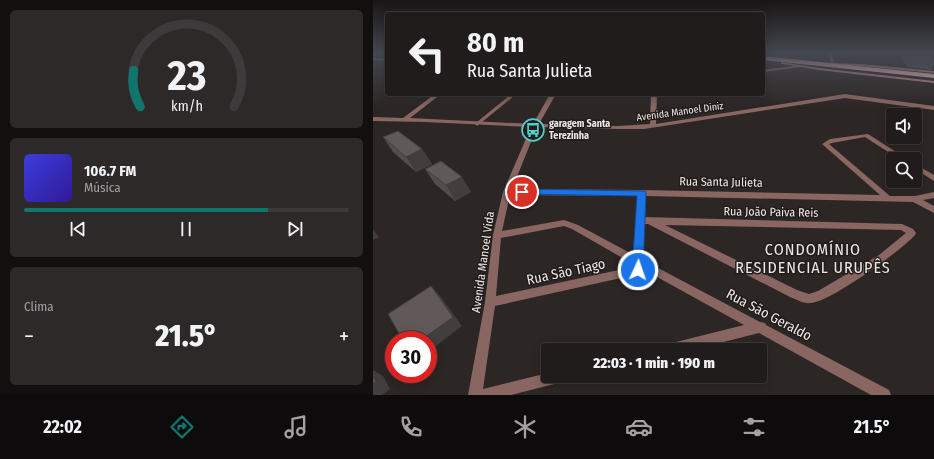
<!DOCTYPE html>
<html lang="pt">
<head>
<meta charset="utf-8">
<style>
  :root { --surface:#211c1c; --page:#2d2929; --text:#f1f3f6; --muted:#a2a1a3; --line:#3e3a3b; --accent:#0f766e }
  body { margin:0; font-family:"Fira Sans Condensed",sans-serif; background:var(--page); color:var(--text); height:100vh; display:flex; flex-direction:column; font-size:15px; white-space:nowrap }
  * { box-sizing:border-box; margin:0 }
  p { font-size:13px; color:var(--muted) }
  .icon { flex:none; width:22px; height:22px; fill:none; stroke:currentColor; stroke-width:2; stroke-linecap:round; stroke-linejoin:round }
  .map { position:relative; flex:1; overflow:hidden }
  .side { display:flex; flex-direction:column; gap:10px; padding:10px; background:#120f0f; width:373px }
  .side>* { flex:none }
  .banner { position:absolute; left:12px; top:12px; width:380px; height:84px; border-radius:4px; box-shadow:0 2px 10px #0003,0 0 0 1px var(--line); background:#211c1c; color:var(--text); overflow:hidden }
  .tools { position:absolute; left:513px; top:108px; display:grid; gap:8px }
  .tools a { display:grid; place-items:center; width:36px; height:36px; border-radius:4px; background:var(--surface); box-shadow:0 2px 10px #0003,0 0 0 1px var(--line); font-size:20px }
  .speed { position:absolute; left:12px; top:331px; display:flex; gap:8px; font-size:20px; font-weight:700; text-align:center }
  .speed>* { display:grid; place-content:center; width:52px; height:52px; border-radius:50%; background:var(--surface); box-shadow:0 2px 10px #0003,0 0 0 1px var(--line); line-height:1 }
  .speed .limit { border:6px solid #d22; background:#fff; color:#111 }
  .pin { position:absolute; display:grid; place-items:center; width:34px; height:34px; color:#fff; margin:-17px; border:2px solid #fff; border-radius:50%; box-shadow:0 1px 4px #0007 }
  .me { position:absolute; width:44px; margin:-22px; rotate:3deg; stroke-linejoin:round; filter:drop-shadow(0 0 3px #0008) }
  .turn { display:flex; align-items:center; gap:14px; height:84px; padding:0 16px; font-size:18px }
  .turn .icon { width:52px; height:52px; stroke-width:2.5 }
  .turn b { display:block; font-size:28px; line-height:34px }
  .big { font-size:30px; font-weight:800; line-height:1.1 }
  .side .tile { flex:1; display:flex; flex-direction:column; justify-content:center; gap:6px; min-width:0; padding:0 14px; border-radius:6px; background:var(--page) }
  .side .dial { align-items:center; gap:0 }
  .dial svg { height:104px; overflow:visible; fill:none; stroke:var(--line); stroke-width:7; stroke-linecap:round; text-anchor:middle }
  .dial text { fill:var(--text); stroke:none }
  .song { display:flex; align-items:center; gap:12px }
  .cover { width:48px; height:48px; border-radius:6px; background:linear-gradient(135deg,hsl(240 70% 55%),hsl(250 70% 35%)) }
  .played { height:4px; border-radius:2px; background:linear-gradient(90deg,var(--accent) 75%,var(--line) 75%) }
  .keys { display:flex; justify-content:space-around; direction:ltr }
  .heat { display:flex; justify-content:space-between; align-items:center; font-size:22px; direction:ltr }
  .trip { position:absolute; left:168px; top:343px; width:226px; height:40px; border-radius:4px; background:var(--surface); box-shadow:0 2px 10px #0003,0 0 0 1px var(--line); font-weight:800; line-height:40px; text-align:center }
  .tabs { display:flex; height:64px; justify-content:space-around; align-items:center; background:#0d0b0b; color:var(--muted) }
  .tabs .icon { width:28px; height:28px }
  .tabs .on { color:var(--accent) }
  .tabs b { font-size:18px; color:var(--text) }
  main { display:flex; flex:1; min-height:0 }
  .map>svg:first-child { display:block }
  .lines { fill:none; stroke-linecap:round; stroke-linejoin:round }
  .lane { stroke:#896661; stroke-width:3 }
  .street { fill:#896661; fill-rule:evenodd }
  .secondary { fill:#c08a82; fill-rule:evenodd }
  .highway { fill:#fbc8c0; fill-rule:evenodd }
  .wall { fill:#534d4c }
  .shaded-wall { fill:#433e3e }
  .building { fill:#605958; stroke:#433e3e }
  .route { fill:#1a73e8; stroke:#114b97 }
  .labels { text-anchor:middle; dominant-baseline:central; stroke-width:3; stroke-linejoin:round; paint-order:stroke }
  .far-street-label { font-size:10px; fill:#ebe7e6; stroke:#221c1b }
  .far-poi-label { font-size:10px; font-weight:bold; fill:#ebe7e6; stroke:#221c1b; text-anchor:start }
  .street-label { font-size:12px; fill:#ebe7e6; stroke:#221c1b }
  .near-street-label { font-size:14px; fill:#ebe7e6; stroke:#221c1b }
  .near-neighbourhood-label { font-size:16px; letter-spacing:1px; fill:#ebe7e6; stroke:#221c1b }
</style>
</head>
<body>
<main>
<section class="side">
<div class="tile dial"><svg viewBox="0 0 100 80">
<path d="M14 69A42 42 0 1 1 86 69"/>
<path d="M14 69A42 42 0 0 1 9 41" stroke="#0f766e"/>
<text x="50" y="56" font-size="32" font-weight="700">23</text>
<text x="50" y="72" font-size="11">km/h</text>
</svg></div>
<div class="tile">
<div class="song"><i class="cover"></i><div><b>106.7 FM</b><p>Música</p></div></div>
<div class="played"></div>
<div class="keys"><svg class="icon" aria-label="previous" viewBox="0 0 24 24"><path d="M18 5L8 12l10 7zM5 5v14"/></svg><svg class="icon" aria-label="pause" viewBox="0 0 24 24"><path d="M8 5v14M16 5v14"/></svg><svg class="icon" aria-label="next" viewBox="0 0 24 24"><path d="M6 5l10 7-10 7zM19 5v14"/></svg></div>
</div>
<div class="tile"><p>Clima</p>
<div class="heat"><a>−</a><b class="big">21.5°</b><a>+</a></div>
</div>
</section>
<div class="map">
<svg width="561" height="395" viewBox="0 0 561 395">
  <rect width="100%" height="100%" fill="#2c2625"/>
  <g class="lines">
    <!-- lane -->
    <path class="lane" d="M104,124L141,94"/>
    <!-- street -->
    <g class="street">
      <path d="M455,53H459L462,65L458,64Z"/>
      <path d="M0,58L14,59V61L0,60Z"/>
      <path d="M427,65L429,66V67L390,72V70Z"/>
      <path d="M62,94H68L37,118L160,124L177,94H183L166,124L245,126L277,124L278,94H284L283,124L472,94L561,106V110L472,98L271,129H245L164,127L139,189L269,190L507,195L449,144L457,139L495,134L534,159H526L492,137L459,143L456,144L517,196H542L561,192V198L550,200L561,206V213L540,202L273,196L272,217L529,224L540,229L543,233L542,235C529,250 457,302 438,303C431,304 424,300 417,297L275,224H272L270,260L387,322L392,323L393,325L516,390L518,395H498L386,333L319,350H289L291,346L295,344L371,325L275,272L122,306L110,389L175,373V376H195L194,381L189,382L138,395H95L112,302L120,235L130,192L158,127L52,122L0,121V117L30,118ZM137,195L265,196L261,255L205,225L191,220L129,231ZM292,225L528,230L533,233L506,255L445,291L436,294L424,290ZM191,226L199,229L260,264V267L123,296L128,238Z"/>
      <path d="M542,164L561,175V181L542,169Z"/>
    </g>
    <!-- secondary -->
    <g class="secondary">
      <path d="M408,62L446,68L561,81V83L446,70L410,64H408Z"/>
      <path d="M456,63L488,64L561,71V73L488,66L458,65H456Z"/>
    </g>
    <!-- highway -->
    <path class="highway" d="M390,56L561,74V78L390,60Z"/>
  </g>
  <!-- wall -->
  <g class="wall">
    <path d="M529,53H559L560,54L558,56L561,59V64L558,70L534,67L527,56Z"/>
    <path d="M10,137L49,149L59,164L43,172L20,152Z"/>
    <path d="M52,169L98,192L82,201L62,184Z"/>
  </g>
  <!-- shaded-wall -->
  <g class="shaded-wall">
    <path d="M49,149L59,164L43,172L33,157Z"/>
    <path d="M89,177L98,192L82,201L73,185Z"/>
    <path d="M0,230L6,237L0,240Z"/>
    <path d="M58,286L67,296L89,326L55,352V340H48Z"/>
    <path d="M0,370L10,376L17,389L9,395H0Z"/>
  </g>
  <!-- building -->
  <g class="building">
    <path d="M535,53H559L560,54L557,53L561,59V61L539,59Z"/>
    <path d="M25,131L49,149L33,157L10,137Z"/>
    <path d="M68,161L89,177L73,185L52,169Z"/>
    <path d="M58,286L80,317L48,340H30L15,314Z"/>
    <path d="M0,376L3,381L0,384Z"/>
  </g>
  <!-- sky -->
  <linearGradient id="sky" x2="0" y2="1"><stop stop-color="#181514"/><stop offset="0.49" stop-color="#454751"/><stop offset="1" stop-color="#454751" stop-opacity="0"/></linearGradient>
  <rect width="561" height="108" fill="url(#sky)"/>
  <!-- route -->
  <path class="route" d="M149,189L272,191L273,193L270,270L269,274L265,275L261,274L259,270L264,196L146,194L144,192L146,190Z"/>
  <!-- icons -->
  <defs>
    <g id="bus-ring" transform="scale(1.15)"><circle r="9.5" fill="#221c1b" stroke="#52cdcc" stroke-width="1.5"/><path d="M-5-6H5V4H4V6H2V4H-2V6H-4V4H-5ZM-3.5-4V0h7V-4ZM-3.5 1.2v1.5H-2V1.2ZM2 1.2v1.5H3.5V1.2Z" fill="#52cdcc"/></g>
  </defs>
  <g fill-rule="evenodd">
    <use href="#bus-ring" x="160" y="130"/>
  </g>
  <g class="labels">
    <!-- far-street labels -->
    <g class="far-street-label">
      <text transform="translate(307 112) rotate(-8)">Avenida Manoel Diniz</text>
    </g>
    <!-- far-poi labels -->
    <g class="far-poi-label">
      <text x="176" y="124">garagem Santa<tspan x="176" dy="12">Terezinha</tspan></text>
    </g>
    <!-- street labels -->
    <g class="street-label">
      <text transform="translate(348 182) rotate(1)">Rua Santa Julieta</text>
      <text transform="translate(398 212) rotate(1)">Rua João Paiva Reis</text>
      <text transform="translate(110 262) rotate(-82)">Avenida Manoel Vida</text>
    </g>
    <!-- near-street labels -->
    <g class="near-street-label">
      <text transform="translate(193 272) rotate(-12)">Rua São Tiago</text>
      <text transform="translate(396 315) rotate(28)">Rua São Geraldo</text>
    </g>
    <!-- near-neighbourhood labels -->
    <g class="near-neighbourhood-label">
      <text x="440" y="249">CONDOMÍNIO<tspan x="440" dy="18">RESIDENCIAL URUPÊS</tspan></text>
    </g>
  </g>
</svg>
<div class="tools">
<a><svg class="icon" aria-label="sound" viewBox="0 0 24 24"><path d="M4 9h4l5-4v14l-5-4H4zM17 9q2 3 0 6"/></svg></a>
<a><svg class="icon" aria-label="search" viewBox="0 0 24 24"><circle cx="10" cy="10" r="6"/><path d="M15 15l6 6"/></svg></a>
</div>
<div class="speed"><div class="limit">30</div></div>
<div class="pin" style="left:149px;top:192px;background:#d93025"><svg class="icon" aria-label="arrive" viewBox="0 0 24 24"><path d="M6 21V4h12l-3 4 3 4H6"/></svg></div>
<svg class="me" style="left:265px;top:270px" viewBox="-20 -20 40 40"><circle r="17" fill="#1a73e8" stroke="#fff" stroke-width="3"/><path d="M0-11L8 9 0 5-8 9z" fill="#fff"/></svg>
<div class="trip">22:03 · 1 min · 190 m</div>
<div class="banner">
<div class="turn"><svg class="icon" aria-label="left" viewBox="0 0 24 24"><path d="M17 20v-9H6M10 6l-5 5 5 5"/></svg><div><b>80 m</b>Rua Santa Julieta</div></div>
</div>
</div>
</main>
<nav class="tabs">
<b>22:02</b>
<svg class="icon on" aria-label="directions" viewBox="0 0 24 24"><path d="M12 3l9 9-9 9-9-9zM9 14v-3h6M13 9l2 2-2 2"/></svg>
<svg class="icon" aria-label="music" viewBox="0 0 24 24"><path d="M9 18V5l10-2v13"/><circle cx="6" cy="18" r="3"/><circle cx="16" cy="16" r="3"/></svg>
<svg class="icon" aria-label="phone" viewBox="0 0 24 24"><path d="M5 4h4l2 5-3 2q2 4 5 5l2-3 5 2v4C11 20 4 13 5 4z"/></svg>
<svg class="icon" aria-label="climate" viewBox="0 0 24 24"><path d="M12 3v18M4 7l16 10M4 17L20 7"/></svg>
<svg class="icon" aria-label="car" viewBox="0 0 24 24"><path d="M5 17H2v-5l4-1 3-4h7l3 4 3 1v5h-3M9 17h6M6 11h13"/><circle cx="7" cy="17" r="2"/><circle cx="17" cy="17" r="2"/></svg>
<svg class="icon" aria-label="filters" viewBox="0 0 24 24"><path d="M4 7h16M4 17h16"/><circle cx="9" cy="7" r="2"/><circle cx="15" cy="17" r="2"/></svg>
<b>21.5°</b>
</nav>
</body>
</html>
